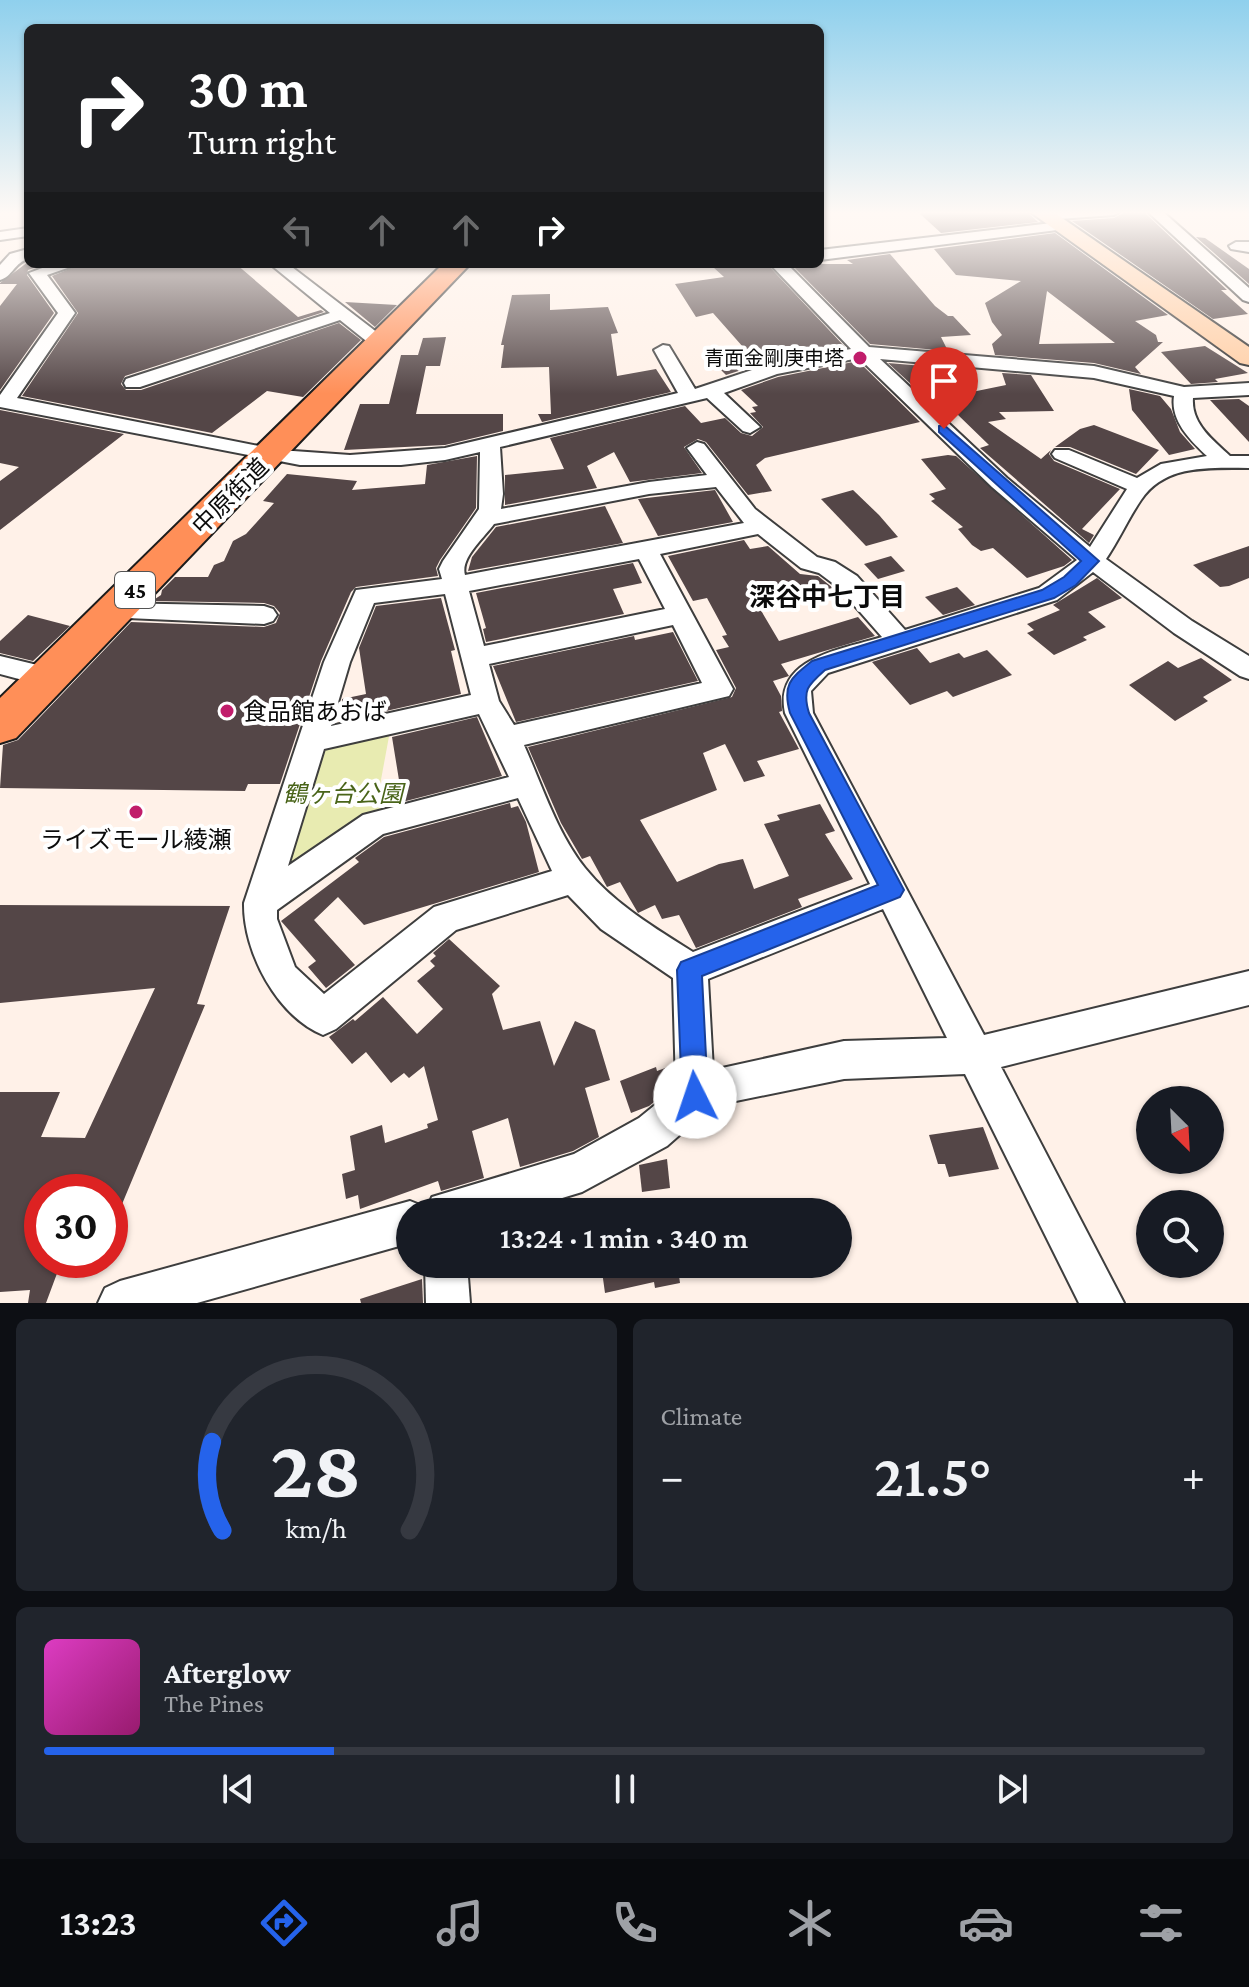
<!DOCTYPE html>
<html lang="en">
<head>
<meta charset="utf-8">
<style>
  :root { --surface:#171b24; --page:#20242c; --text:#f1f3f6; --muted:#9ea1a6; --line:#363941; --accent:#2563eb }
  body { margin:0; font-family:"Crimson Pro","Noto Sans JP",serif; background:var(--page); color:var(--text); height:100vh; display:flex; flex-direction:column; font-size:30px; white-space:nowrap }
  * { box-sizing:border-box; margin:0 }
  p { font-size:26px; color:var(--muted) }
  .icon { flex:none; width:44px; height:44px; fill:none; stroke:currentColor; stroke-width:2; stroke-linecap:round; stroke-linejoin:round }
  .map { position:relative; height:1303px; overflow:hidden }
  .drawer { display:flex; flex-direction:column; gap:16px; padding:16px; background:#0d0f14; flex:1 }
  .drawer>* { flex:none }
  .banner { position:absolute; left:24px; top:24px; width:800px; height:244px; border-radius:12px; box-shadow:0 2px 6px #0004; background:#202124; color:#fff; overflow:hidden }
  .needle { width:52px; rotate:156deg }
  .fabs { position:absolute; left:1136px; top:1086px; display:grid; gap:16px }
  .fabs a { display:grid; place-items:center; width:88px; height:88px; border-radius:50%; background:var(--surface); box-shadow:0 2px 6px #0004; font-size:40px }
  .speed { position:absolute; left:24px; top:1174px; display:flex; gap:16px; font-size:40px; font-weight:700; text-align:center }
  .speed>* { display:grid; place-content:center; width:104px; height:104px; border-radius:50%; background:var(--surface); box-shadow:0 2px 6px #0004; line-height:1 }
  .speed .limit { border:12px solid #d22; background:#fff; color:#111 }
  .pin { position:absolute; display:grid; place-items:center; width:68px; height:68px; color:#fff; margin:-82px -34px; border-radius:50% 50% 50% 0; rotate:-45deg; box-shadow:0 0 8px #0007 }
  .pin .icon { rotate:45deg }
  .me { position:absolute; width:88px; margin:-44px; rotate:356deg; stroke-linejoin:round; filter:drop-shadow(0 0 6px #0008) }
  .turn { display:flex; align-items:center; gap:28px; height:168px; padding:0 32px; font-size:36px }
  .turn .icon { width:104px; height:104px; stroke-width:2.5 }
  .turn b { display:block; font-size:56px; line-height:68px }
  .lanes { display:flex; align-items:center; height:76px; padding:0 32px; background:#0003; justify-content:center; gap:40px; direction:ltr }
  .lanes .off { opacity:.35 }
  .big { font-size:60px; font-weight:600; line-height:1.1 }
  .drawer .widget { flex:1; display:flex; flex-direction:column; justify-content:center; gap:12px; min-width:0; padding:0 28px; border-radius:12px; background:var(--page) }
  .drawer .dial { align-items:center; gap:0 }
  .dial svg { height:208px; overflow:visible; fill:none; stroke:var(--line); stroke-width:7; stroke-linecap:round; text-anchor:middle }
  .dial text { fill:var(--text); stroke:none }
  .song { display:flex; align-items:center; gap:24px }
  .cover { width:96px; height:96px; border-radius:12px; background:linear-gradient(135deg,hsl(310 70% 55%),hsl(320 70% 35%)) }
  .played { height:8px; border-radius:4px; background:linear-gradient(90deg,var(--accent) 25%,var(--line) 25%) }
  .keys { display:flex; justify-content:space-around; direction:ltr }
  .heat { display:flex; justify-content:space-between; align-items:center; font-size:44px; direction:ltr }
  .drawer .tiles { flex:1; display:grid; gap:16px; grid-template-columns:1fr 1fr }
  .widget:last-child { grid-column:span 2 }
  .trip { position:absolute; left:396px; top:1198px; width:456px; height:80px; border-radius:40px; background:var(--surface); box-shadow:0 2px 6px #0004; font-weight:600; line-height:80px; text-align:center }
  .tab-bar { display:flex; height:128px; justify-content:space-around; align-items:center; background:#090b0e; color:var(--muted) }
  .tab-bar .icon { width:56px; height:56px }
  .tab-bar .current { color:var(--accent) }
  .tab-bar b { font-size:36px; color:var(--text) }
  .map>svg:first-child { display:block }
  .green { fill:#e8ebb1 }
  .building { fill:#544647; fill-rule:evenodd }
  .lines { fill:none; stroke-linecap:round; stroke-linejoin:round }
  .street-casing { stroke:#3e3e3e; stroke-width:4 }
  .secondary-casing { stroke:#2d2d2d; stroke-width:4 }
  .primary-casing { stroke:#1c1c1c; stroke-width:4 }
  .street { fill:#fff; fill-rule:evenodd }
  .secondary { fill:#ffcda3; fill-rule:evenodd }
  .primary { fill:#ff8f58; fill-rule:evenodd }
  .route { fill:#2563eb; stroke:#184099; stroke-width:2 }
  .poi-dot { fill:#c11d6b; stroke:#fff; stroke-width:3 }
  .labels { text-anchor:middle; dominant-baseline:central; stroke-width:8; stroke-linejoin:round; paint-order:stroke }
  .far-poi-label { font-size:20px; fill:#0b0b0b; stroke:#fff; text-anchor:end }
  .shield { fill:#fff; stroke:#545454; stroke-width:2 }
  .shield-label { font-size:22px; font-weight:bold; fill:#0b0b0b }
  .street-label { font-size:24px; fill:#0b0b0b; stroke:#fff }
  .poi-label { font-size:24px; fill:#0b0b0b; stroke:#fff; text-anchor:start }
  .park-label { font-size:24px; font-style:italic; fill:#496419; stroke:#fff }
  .neighbourhood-label { font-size:26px; font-weight:bold; fill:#0b0b0b; stroke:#fff }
</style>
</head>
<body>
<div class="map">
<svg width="1249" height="1303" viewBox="0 0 1249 1303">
  <rect width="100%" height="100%" fill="#fff1e8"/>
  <!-- green -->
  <path class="green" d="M390,731L378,796L383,815L298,865L284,859L317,754L329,744Z"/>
  <!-- building -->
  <g class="building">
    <path d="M917,211H1026L1038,222L941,233Z"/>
    <path d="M1123,213H1145L1227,290H1221L1248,314L1213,319L1072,221L1114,218Z"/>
    <path d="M1055,233L1168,315L1135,321L1156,335L1158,342H1163L1135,367L1141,374L1094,363L995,355L992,344L1002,335L992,322L985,303L1021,281L956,275L934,249ZM1047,291L1115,343L1039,344Z"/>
    <path d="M1196,237L1205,238L1249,269V284Z"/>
    <path d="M890,254L935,306L948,316H953L971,335L941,337L948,351L870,344L791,264H853L847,260Z"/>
    <path d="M28,262L44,264L28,270L27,275L54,313L0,390V306L17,284H0V283Z"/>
    <path d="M82,264H236L298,317L321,310L324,312L125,376L121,384L126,390H141L339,323L361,340L303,397L267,391L212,433L22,396L78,313L52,276Z"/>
    <path d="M731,264H767L845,347L766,362L726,375L706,355L743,347L713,313L696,317L675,284L724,277L713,267Z"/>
    <path d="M550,294V310L608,307L618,333L611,334L617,376L656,369L671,392L542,422L538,414H551L549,367L501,368L504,345H501L512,295Z"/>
    <path d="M345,302L397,305L375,327Z"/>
    <path d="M446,337L440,366H426L416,414H503V431L445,445L344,450L360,404H389L401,355H418L423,338Z"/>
    <path d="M1205,346L1248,373L1215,379L1218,382L1191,384L1161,352Z"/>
    <path d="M858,361L920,422L765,458L756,465L772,491L748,495L706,442L698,439L684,447L702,473L630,482L614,452L587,466L597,488L505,505V475L564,469L550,438L685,406L701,423L725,418L741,433L752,436L763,427L750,413L756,412L752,407L758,406L741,390L778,377Z"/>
    <path d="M888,363L935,367L962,394L1006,385L1002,373L1031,375L1054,411L999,412L1006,419L988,422L1041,459L1051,450L1049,454L1054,461L1120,489L1082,529L1094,535L1089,543L980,448L989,445L957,414L946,416Z"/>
    <path d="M1129,389L1160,396L1171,409L1180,432L1195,449L1169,455L1132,410Z"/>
    <path d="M1239,399L1249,406V442L1210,400Z"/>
    <path d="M0,410L124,434L0,530V481L19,467L0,463Z"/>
    <path d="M1094,425L1159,450L1136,474L1070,447H1055L1080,429Z"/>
    <path d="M948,455L956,456L1072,560L1064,566L1027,578L993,548L981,551L972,545L958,529L963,527L931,501L935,499L929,494L946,489L921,459Z"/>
    <path d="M477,456L476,508L440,560L436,568L438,576L356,587L351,592L321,661L280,784H248L245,791L0,788L3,745L18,740L131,622L264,627L276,623L280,613L274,606L264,603L152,601L161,595L162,590L175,577H208L214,565L224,561L233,541L246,534L274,503L263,501L287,474L357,481L352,490L425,484L427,465Z"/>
    <path d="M715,490L733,522L658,536L638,499Z"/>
    <path d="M853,490L879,515L898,537L866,546L821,499Z"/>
    <path d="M605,506L623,543L468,571L472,557L496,527Z"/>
    <path d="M744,540L750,549L768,546L800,574L818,576L833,588L808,592L806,588L753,597L779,641L858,617L875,636L781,664L789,676L773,681L781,696L782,711L779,712L799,749L757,761L765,776L744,782L725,744L703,753L717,790L640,820L677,882L719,864L743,859L754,889L789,876L764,824L780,820L777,815L820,804L835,831L825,834L853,879L798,899L802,907L696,948L679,915L662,919L655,905L638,913L620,882L607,887L590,856L582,859L561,823L528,747L732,697L736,688L716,650L729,647L722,636L727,635L707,598L693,601L668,556Z"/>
    <path d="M1249,546V578L1229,586L1220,587L1193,565Z"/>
    <path d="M891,556L905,571L878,579L864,564Z"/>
    <path d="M633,563L642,583L613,589L624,614L486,642L483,629L486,628L476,593Z"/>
    <path d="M1097,578L1122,598L1088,612L1106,627L1083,637L1087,640L1054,655L1027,633L1034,630L1027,624L1060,610L1053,605Z"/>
    <path d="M957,587L975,605L943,615L925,597Z"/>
    <path d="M441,598L455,650L451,651L461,694L342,721V699L366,694L359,648L376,606Z"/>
    <path d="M28,615L70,626L33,661L0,653V641Z"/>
    <path d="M673,632L698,681L516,722L493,666L634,636L635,640Z"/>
    <path d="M917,648L930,663L959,653L964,658L987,650L1012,675L953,697L947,691L910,705L872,662Z"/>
    <path d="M1201,658L1232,680L1203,697L1208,701L1175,721L1129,685L1168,661L1178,668Z"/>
    <path d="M477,717L502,776L383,807L382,784L399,780L392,737Z"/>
    <path d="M510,803L511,808L518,806L526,822L539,872L364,925L338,897L314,920L355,965L326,988L308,967L316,961L281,921L359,862L355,858L384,837Z"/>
    <path d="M0,905L230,906L197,1004L205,1005L110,1233V1192H42V1260H62L46,1303H28L30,1290L0,1292V1092H60L41,1137L85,1138L155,988L0,1003Z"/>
    <path d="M449,939L500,986L492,994L503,1030L540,1021L554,1066L575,1021L595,1030L610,1080L585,1088L599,1137L573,1151L520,1167L508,1118L472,1131L484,1178L441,1191L438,1181L360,1209L358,1195L346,1199L342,1174L355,1170L350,1136L382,1125L385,1143L428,1128L427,1124L438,1120L424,1066L409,1078L404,1073L391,1083L366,1052L352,1064L329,1037L353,1019L355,1021L383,997L417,1034L443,1009L417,981L435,966L430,961L436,956L433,953Z"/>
    <path d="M656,1067L657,1071L668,1067L673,1087L649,1106L631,1113L620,1081Z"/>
    <path d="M983,1127L999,1169L949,1177L945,1164H938L929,1135Z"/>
    <path d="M667,1159L670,1188L642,1192L639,1165Z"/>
    <path d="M601,1264H699L700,1272L679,1276L680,1283L655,1288L654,1282L605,1293Z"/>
    <path d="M422,1279L423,1303H361L360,1299Z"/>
  </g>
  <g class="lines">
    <!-- street casing -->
    <g class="street-casing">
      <g id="street">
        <path d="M1054,211H1121L1114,215L1045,220L1038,216Z"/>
        <path d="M1147,211H1162L1249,288V302L1243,300Z"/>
        <path d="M1060,222L1065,223V229L820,260V250Z"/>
        <path d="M28,228V236L0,240V232Z"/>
        <path d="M1236,242H1249V252L1231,249L1229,246Z"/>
        <path d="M28,249V259C15,262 12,277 0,280V265L10,254Z"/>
        <path d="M53,264H79L47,275L75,313L17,398L279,450L350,455L445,448L678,393L654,350L663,345L669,346L695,389L767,365L851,349L770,264H787L869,347L1094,366L1184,387L1249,383V395L1193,398C1191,424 1213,440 1230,456H1249V468C1210,468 1165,464 1141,500C1128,519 1119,540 1106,559L1192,621L1249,656V679L1240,676L1174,633L1093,572L1057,600L828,673L811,691L813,713L984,1035L1249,971V1005L1001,1067L1124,1303H1079L965,1074L844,1079L726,1103L708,1110L667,1146L582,1192L516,1212H410V1243L197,1303H98L105,1288L120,1281L410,1201L425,1207L426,1212L432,1197L574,1154L639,1118L676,1088L673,978L601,929L568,895L456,930L336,1029L323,1035C277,1016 243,952 244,903L324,662L356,590L442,579L439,569L443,561L479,509L480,452L445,460L401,465H300L0,407V395L58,313L29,273ZM859,358L992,487L1077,560L1039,588L905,630L857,576L835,562L817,557L755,509L704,444L697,442L687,448L707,475L649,482L501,509L503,494L500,447L707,398L743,431L750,433L760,427L724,393L777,374ZM880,359L1094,378L1174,396C1170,421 1191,441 1207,456L1161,464L1137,478L1069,450H1055L1052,454L1055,458L1127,489L1090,547L1007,478ZM716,487L744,523L465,575C460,558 484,538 494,524L649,494ZM758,534L801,568L819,573L839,588L882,637C844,649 773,657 785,713L870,884L693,952C655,928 614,904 585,868C557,833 542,785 524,745L729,696L733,689L660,554ZM639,559L665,609L484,646L469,591ZM445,594L471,695L331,726L350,662L374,603ZM673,625L702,683L514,725L499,701L489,664ZM479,714L509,777L363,815L288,866L324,749ZM518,798L552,871L434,907L324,994L295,967L277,919V910L383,834ZM883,909L947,1038L844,1041L713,1070L708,979Z"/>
        <path d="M270,264H288L387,340L390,344L387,348H375L340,320L140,387H126L124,383L126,379L330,313Z"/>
        <path d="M114,603L264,606L273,609L277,615L273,621L264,624L105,617L102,611L105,605Z"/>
        <path d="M0,656L58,670L62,677L58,684L49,687L0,674Z"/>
        <path d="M425,1264H467L470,1303H426Z"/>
      </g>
    </g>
    <!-- secondary casing -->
    <g class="secondary-casing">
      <path id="secondary" d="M1029,211H1052L1249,347V365L1240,363Z"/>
    </g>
    <!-- primary casing -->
    <g class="primary-casing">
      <path id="primary" d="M443,264H470L16,738L0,743V698Z"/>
    </g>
    <!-- street -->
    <use href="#street" class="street"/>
    <!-- secondary -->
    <use href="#secondary" class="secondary"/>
    <!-- primary -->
    <use href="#primary" class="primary"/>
  </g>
  <!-- sky -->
  <linearGradient id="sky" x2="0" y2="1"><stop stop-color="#8fd0ed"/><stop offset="0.54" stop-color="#fff9f5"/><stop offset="1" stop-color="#fff9f5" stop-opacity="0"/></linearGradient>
  <rect width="1249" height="394" fill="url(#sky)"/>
  <!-- route -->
  <path class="route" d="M944,425L1099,561L1076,585L1054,598L825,670C808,685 802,690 809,713L904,890L900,897L702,976L708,1097L704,1106L695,1110L686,1106L682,1097L677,970L681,962L878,885L790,713C782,684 791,678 812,661L1042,590L1064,577L1081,561L939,432V426Z"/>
  <!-- markers -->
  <g class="poi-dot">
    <circle cx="860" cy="358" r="8"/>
    <circle cx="227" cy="711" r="8"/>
    <circle cx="136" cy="812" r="8"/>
  </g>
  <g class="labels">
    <!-- far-poi labels -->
    <g class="far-poi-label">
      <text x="844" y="358">青面金剛庚申塔</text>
    </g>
    <!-- shield labels -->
    <rect class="shield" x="115" y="572" width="40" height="36" rx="6"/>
    <g class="shield-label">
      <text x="135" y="590">45</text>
    </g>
    <!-- street labels -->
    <g class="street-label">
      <text transform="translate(230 496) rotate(-45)">中原街道</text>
    </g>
    <!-- poi labels -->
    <g class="poi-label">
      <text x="243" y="711">食品館あおば</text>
      <text x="136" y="839" text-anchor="middle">ライズモール綾瀬</text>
    </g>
    <!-- park labels -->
    <g class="park-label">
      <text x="343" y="793">鶴ヶ台公園</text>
    </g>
    <!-- neighbourhood labels -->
    <g class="neighbourhood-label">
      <text x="827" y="597">深谷中七丁目</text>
    </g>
  </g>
</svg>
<div class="fabs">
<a><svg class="needle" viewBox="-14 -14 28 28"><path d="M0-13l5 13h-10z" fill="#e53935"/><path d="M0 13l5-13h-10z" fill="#9ea1a6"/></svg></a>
<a><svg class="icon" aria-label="search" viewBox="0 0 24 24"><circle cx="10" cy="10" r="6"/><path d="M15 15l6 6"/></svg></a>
</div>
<div class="speed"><div class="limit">30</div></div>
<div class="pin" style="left:944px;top:429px;background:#d93025"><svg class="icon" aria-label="arrive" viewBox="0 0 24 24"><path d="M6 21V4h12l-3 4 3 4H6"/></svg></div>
<svg class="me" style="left:695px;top:1097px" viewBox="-20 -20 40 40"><circle r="19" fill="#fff"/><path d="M0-13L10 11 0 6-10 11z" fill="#2563eb"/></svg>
<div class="trip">13:24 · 1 min · 340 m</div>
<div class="banner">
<div class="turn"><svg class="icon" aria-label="right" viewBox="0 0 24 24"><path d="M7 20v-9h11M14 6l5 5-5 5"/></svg><div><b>30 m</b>Turn right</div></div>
<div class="lanes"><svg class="icon off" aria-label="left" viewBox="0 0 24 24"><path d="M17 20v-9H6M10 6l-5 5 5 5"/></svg><svg class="icon off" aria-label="ahead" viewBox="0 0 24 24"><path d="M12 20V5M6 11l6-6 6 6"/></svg><svg class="icon off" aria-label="ahead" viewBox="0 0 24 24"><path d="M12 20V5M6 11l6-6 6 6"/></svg><svg class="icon" aria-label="right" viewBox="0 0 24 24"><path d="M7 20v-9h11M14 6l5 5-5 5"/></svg></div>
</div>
</div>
<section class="drawer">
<div class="tiles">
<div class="widget dial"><svg viewBox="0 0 100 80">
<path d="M14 69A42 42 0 1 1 86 69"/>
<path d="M14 69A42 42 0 0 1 10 35" stroke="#2563eb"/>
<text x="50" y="56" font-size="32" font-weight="700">28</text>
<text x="50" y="72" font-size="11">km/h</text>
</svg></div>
<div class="widget"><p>Climate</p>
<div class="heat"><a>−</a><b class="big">21.5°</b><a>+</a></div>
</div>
<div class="widget">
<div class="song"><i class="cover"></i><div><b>Afterglow</b><p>The Pines</p></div></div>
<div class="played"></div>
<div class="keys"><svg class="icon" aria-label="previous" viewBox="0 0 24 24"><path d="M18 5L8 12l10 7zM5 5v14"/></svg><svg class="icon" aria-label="pause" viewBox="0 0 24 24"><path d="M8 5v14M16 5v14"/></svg><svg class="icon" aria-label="next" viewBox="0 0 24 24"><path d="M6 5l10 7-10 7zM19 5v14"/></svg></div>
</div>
</div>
</section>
<nav class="tab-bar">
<b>13:23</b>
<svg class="icon current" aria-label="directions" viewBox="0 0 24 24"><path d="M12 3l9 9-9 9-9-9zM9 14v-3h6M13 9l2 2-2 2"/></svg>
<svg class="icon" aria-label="music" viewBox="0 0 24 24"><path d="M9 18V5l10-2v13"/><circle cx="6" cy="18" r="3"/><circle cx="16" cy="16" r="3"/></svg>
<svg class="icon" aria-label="phone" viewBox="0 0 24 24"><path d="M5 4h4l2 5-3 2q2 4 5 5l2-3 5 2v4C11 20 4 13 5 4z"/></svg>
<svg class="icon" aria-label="climate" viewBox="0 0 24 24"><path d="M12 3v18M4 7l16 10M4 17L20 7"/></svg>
<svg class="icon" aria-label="car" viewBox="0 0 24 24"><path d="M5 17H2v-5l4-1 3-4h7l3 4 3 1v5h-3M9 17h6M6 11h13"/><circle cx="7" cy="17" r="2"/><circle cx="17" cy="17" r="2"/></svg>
<svg class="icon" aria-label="filters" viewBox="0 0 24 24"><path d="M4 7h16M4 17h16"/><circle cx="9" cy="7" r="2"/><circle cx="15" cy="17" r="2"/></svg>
</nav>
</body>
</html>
